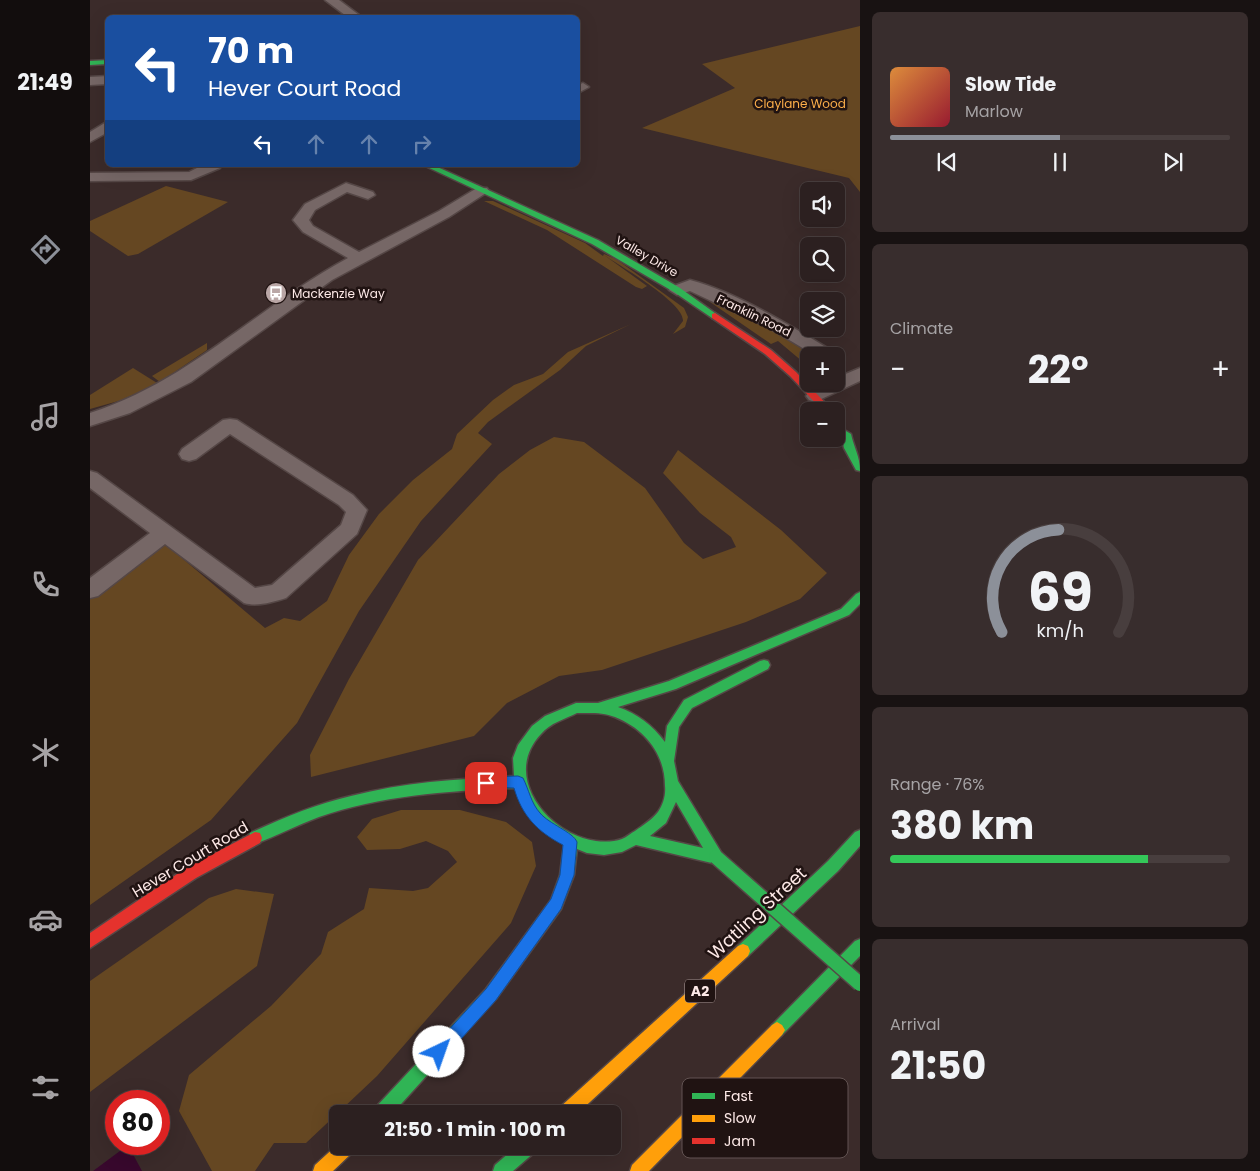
<!DOCTYPE html>
<html lang="en">
<head>
<meta charset="utf-8">
<style>
  :root { --surface:#2c2020; --page:#382d2d; --text:#f1f3f6; --muted:#a6a3a5; --line:#483e3e; --accent:#8c9099 }
  body { margin:0; font-family:Poppins,sans-serif; background:var(--page); color:var(--text); height:100vh; display:flex; flex-direction:column; font-size:19px; white-space:nowrap }
  * { box-sizing:border-box; margin:0 }
  p { font-size:16px; color:var(--muted) }
  .icon { flex:none; width:28px; height:28px; fill:none; stroke:currentColor; stroke-width:2; stroke-linecap:round; stroke-linejoin:round }
  .map { position:relative; flex:1; overflow:hidden }
  .drawer { display:flex; flex-direction:column; gap:12px; padding:12px; background:#181212; width:400px }
  .drawer>* { flex:none }
  .guide { position:absolute; left:15px; top:15px; width:475px; height:152px; border-radius:8px; box-shadow:0 5px 20px #0002,0 0 0 1px var(--line); background:#1a4fa0; color:#fff; overflow:hidden }
  .buttons { position:absolute; left:710px; top:182px; display:grid; gap:10px }
  .buttons a { display:grid; place-items:center; width:45px; height:45px; border-radius:8px; background:var(--surface); box-shadow:0 5px 20px #0002,0 0 0 1px var(--line); font-size:25px }
  .speed { position:absolute; left:15px; top:1090px; display:flex; gap:10px; font-size:25px; font-weight:700; text-align:center }
  .speed>* { display:grid; place-content:center; width:65px; height:65px; border-radius:50%; background:var(--surface); box-shadow:0 5px 20px #0002,0 0 0 1px var(--line); line-height:1 }
  .speed .limit { border:8px solid #d22; background:#fff; color:#111 }
  .pin { position:absolute; display:grid; place-items:center; width:42px; height:42px; color:#fff; margin:-21px; border-radius:10px; box-shadow:0 2px 8px #0006 }
  .me { position:absolute; width:55px; margin:-28px; rotate:42deg; stroke-linejoin:round; filter:drop-shadow(0 0 4px #0008) }
  .turn { display:flex; align-items:center; gap:18px; height:105px; padding:0 20px; font-size:22px }
  .turn .icon { width:65px; height:65px; stroke-width:2.5 }
  .turn b { display:block; font-size:35px; line-height:42px }
  .lanes { display:flex; align-items:center; height:48px; padding:0 20px; background:#0003; justify-content:center; gap:25px; direction:ltr }
  .lanes .off { opacity:.35 }
  .big { font-size:38px; font-weight:700; line-height:1.1 }
  .drawer .tile { flex:1; display:flex; flex-direction:column; justify-content:center; gap:8px; min-width:0; padding:0 18px; border-radius:8px; background:var(--page) }
  .drawer .dial { align-items:center; gap:0 }
  .dial svg { height:130px; overflow:visible; fill:none; stroke:var(--line); stroke-width:7; stroke-linecap:round; text-anchor:middle }
  .dial text { fill:var(--text); stroke:none }
  .song { display:flex; align-items:center; gap:15px }
  .cover { width:60px; height:60px; border-radius:8px; background:linear-gradient(135deg,hsl(30 70% 55%),hsl(350 70% 35%)) }
  .played { height:5px; border-radius:2px; background:linear-gradient(90deg,var(--accent) 50%,var(--line) 50%) }
  .keys { display:flex; justify-content:space-around; direction:ltr }
  .heat { display:flex; justify-content:space-between; align-items:center; font-size:28px; direction:ltr }
  .charge { height:8px; border-radius:4px; background:linear-gradient(90deg,#34c759 76%,var(--line) 0) }
  .trip { position:absolute; left:239px; top:1105px; width:292px; height:50px; border-radius:8px; background:var(--surface); box-shadow:0 5px 20px #0002,0 0 0 1px var(--line); font-weight:700; line-height:50px; text-align:center }
  main { display:flex; flex:1; min-height:0 }
  .tabs { display:flex; flex-direction:column; width:90px; justify-content:space-around; align-items:center; background:#120d0d; color:var(--muted) }
  .tabs .icon { width:35px; height:35px }
  .tabs .active { color:var(--accent) }
  .tabs b { font-size:22px; color:var(--text) }
  .map>svg:first-child { display:block }
  .green { fill:#654722 }
  .water { fill:#38082d }
  .lines { fill:none; stroke-linecap:round; stroke-linejoin:round }
  .street-casing { stroke:#554746; stroke-width:3 }
  .fast-casing { stroke:#554746; stroke-width:3 }
  .slow-casing { stroke:#554746; stroke-width:3 }
  .jam-casing { stroke:#554746; stroke-width:3 }
  .street { fill:#766766; fill-rule:evenodd }
  .fast { fill:#30b455; fill-rule:evenodd }
  .slow { fill:#ff9f0a; fill-rule:evenodd }
  .jam { fill:#e5322d; fill-rule:evenodd }
  .fast-bridge-casing { stroke:#554746; stroke-width:17; stroke-linecap:butt }
  .fast-bridge { stroke:#30b455; stroke-width:14 }
  .route { fill:#1a73e8; stroke:#114b97 }
  .labels { text-anchor:middle; dominant-baseline:central; stroke-width:5; stroke-linejoin:round; paint-order:stroke }
  .far-park-label { font-size:12px; fill:#fdaf4a; stroke:#201312 }
  .far-street-label { font-size:12px; fill:#fde9e7; stroke:#201312 }
  .far-poi-label { font-size:12px; fill:#fde9e7; stroke:#201312; text-anchor:start }
  .shield { fill:#201312; stroke:#bba9a7; stroke-width:1 }
  .shield-label { font-size:14px; font-weight:bold; fill:#fde9e7 }
  .street-label { font-size:15px; fill:#fde9e7; stroke:#201312 }
  .near-street-label { font-size:18px; fill:#fde9e7; stroke:#201312 }
  .key { fill:#201312; stroke:#625352; stroke-width:1 }
  .key-label { font-size:14px; fill:#fde9e7 }
</style>
</head>
<body>
<main>
<nav class="tabs">
<b>21:49</b>
<svg class="icon active" aria-label="directions" viewBox="0 0 24 24"><path d="M12 3l9 9-9 9-9-9zM9 14v-3h6M13 9l2 2-2 2"/></svg>
<svg class="icon" aria-label="music" viewBox="0 0 24 24"><path d="M9 18V5l10-2v13"/><circle cx="6" cy="18" r="3"/><circle cx="16" cy="16" r="3"/></svg>
<svg class="icon" aria-label="phone" viewBox="0 0 24 24"><path d="M5 4h4l2 5-3 2q2 4 5 5l2-3 5 2v4C11 20 4 13 5 4z"/></svg>
<svg class="icon" aria-label="climate" viewBox="0 0 24 24"><path d="M12 3v18M4 7l16 10M4 17L20 7"/></svg>
<svg class="icon" aria-label="car" viewBox="0 0 24 24"><path d="M5 17H2v-5l4-1 3-4h7l3 4 3 1v5h-3M9 17h6M6 11h13"/><circle cx="7" cy="17" r="2"/><circle cx="17" cy="17" r="2"/></svg>
<svg class="icon" aria-label="filters" viewBox="0 0 24 24"><path d="M4 7h16M4 17h16"/><circle cx="9" cy="7" r="2"/><circle cx="15" cy="17" r="2"/></svg>
</nav>
<div class="map">
<svg width="770" height="1171" viewBox="0 0 770 1171">
  <rect width="100%" height="100%" fill="#3b2b2a"/>
  <!-- green -->
  <g class="green">
    <path d="M770,26V192L759,178L552,128L645,88L612,64Z"/>
    <path d="M76,186L138,202L48,254L38,256L0,231V221Z"/>
    <path d="M394,201H403L495,243L513,256L514,254L526,259L594,308L598,317L595,327L583,334L593,321C595,303 530,266 514,255L557,286L552,289L546,287L457,230Z"/>
    <path d="M607,293L705,339L731,356H719V367L688,341L681,344Z"/>
    <path d="M541,324L496,346L470,370L398,422L388,433L402,444L331,521L269,611L207,723L121,820L0,905V596L73,542L175,628L194,618L210,621L237,601L259,555L289,514L323,480L362,449L367,434L403,400L424,385L453,374L478,352Z"/>
    <path d="M117,343V350L73,380L70,382L62,376Z"/>
    <path d="M43,368L67,383L32,400L0,409V395Z"/>
    <path d="M464,437L494,442L555,488L594,543L613,559L646,547L641,537L610,513L573,473L588,450L691,530L737,573L710,599L656,622L512,670L469,676L417,703L384,736L221,777L220,755L259,679L328,560L409,474L440,450Z"/>
    <path d="M311,810H370L416,822L442,842L446,866L421,923L287,1076L216,1143H184L165,1171H122L89,1111L99,1075L181,1006L231,954L238,932L274,909L279,888L323,891L338,888L367,862L358,851L336,841L310,849L277,850L267,837L282,819Z"/>
    <path d="M146,889L184,894L167,966L0,1092V981L119,898Z"/>
  </g>
  <!-- water -->
  <path class="water" d="M38,1145L52,1171H3Z"/>
  <g class="lines">
    <!-- street casing -->
    <g class="street-casing">
      <g id="street">
        <path d="M235,0H249L273,18H259Z"/>
        <path d="M18,76V84L0,85V77Z"/>
        <path d="M493,83L499,87L488,93V85Z"/>
        <path d="M18,121V132L0,142V132Z"/>
        <path d="M113,165H132L130,168L101,180L0,181V173L99,172Z"/>
        <path d="M256,183L283,192L285,195L278,199L257,192L225,210L219,220L223,226L269,252L349,211L387,188H397L399,191L359,217L242,280L101,382L40,413L0,426V413C100,381 167,307 258,258L213,232L203,220L215,204Z"/>
        <path d="M600,280C646,292 703,327 744,352L747,356H726L681,329L600,291L587,295L579,290L581,287Z"/>
        <path d="M770,368V381L725,402L719,400L716,396C722,386 736,384 746,384V378Z"/>
        <path d="M140,419L147,420L263,495L277,510L267,534L196,598C183,602 167,607 154,603L75,544L8,596L0,598V578L60,533L0,488V471L7,473L165,588L182,585L251,525L256,512L249,505L140,434L106,459L99,461L92,459L89,454L92,449L133,420Z"/>
      </g>
    </g>
    <!-- fast casing -->
    <g class="fast-casing">
      <g id="fast">
        <path d="M18,60V64L0,65V61Z"/>
        <path d="M333,165H343L508,240L590,288L629,316L628,318H622L584,292L502,244Z"/>
        <path d="M756,431L761,434C764,448 770,456 770,471L766,470L754,448L751,434Z"/>
        <path d="M770,592V604L759,615L586,689L528,707C548,714 562,725 575,742L577,726L594,700L670,661L674,660L678,661L680,665L678,669L602,708L589,727L584,761L588,781L631,852L633,857L631,862L626,864L546,845L532,852L514,855L497,853L487,849L484,875L471,909L406,999L302,1114H283L285,1108L396,989L461,900L470,875L474,844C450,830 437,814 426,788C360,791 292,795 229,817C207,825 187,836 165,844L160,843L158,838L160,833C193,818 226,804 261,796C314,782 369,779 424,776L423,758L428,745L442,726L455,716L486,703H508L579,681L751,609L766,594ZM487,713C500,713 513,712 525,717C555,729 575,754 575,786C576,795 573,805 568,812C562,820 553,825 545,831C541,833 537,837 532,839C524,842 514,842 506,841C458,835 411,776 451,734C460,723 475,719 487,713ZM586,802L613,848L560,836L576,823Z"/>
        <path d="M770,830V846L748,871L658,956L653,958L648,956L646,951L648,946L738,861L765,832Z"/>
        <path d="M770,939V956L692,1035L687,1038L682,1035L679,1030L682,1025L765,941Z"/>
        <path d="M427,1146H447L445,1152L423,1171H403L405,1165Z"/>
      </g>
    </g>
    <!-- slow casing -->
    <g class="slow-casing">
      <g id="slow">
        <path d="M653,944L658,946L660,951L658,956L487,1114H467L469,1108L648,946Z"/>
        <path d="M687,1022L692,1025L695,1030L692,1035L559,1171H540L542,1165L682,1025Z"/>
        <path d="M248,1144V1146H265L263,1152L243,1171H223L225,1165Z"/>
      </g>
    </g>
    <!-- jam casing -->
    <g class="jam-casing">
      <g id="jam">
        <path d="M625,313L681,350L706,372L743,411H733L700,376L675,354L622,318V314Z"/>
        <path d="M165,832L170,833L172,838L170,843L106,878L0,948V933L96,868Z"/>
      </g>
    </g>
    <!-- street -->
    <use href="#street" class="street"/>
    <!-- fast -->
    <use href="#fast" class="fast"/>
    <!-- slow -->
    <use href="#slow" class="slow"/>
    <!-- jam -->
    <use href="#jam" class="jam"/>
    <!-- fast-bridge casing -->
    <g class="fast-bridge-casing">
      <path id="fast-bridge" d="M626,857L770,984"/>
    </g>
    <!-- fast-bridge -->
    <use href="#fast-bridge" class="fast-bridge"/>
  </g>
  <!-- route -->
  <path class="route" d="M428,776L433,778C439,790 441,803 450,813C459,824 483,832 487,842L484,875L471,909L406,1000L354,1058L349,1060L343,1058L341,1052L343,1047L396,989L461,899L470,875L473,845C448,832 432,816 424,788L391,787L389,783L391,779L396,777Z"/>
  <!-- icons -->
  <defs>
    <g id="bus-disc" transform="scale(1.125)"><circle r="9.5" fill="#b9a6a5" stroke="#201312"/><path d="M-5-6H5V4H4V6H2V4H-2V6H-4V4H-5ZM-3.5-4V0h7V-4ZM-3.5 1.2v1.5H-2V1.2ZM2 1.2v1.5H3.5V1.2Z" fill="#fff"/></g>
  </defs>
  <g fill-rule="evenodd">
    <use href="#bus-disc" x="186" y="293"/>
  </g>
  <g class="labels">
    <!-- far-park labels -->
    <g class="far-park-label">
      <text x="710" y="103">Claylane Wood</text>
    </g>
    <!-- far-street labels -->
    <g class="far-street-label">
      <text transform="translate(557 256) rotate(30)">Valley Drive</text>
      <text transform="translate(664 315) rotate(26)">Franklin Road</text>
    </g>
    <!-- far-poi labels -->
    <g class="far-poi-label">
      <text x="202" y="293">Mackenzie Way</text>
    </g>
    <!-- shield labels -->
    <rect class="shield" x="595" y="979.5" width="30" height="23" rx="4"/>
    <g class="shield-label">
      <text x="610" y="991">A2</text>
    </g>
    <!-- street labels -->
    <g class="street-label">
      <text transform="translate(100 859) rotate(-31)">Hever Court Road</text>
    </g>
    <!-- near-street labels -->
    <g class="near-street-label">
      <text transform="translate(667 913) rotate(-43)">Watling Street</text>
    </g>
  </g>
  <!-- legend -->
  <rect x="592" y="1078" width="166" height="80" rx="8" class="key"/>
  <rect x="602" y="1093" width="23" height="6" fill="#30b455"/>
  <rect x="602" y="1115" width="23" height="7" fill="#ff9f0a"/>
  <rect x="602" y="1138" width="23" height="6" fill="#e5322d"/>
  <g class="key-label">
    <text x="634" y="1101">Fast</text>
    <text x="634" y="1123">Slow</text>
    <text x="634" y="1146">Jam</text>
  </g>
</svg>
<div class="buttons">
<a><svg class="icon" aria-label="sound" viewBox="0 0 24 24"><path d="M4 9h4l5-4v14l-5-4H4zM17 9q2 3 0 6"/></svg></a>
<a><svg class="icon" aria-label="search" viewBox="0 0 24 24"><circle cx="10" cy="10" r="6"/><path d="M15 15l6 6"/></svg></a>
<a><svg class="icon" aria-label="layers" viewBox="0 0 24 24"><path d="M12 4l9 5-9 5-9-5zM3 14l9 5 9-5"/></svg></a>
<a>+</a>
<a>−</a>
</div>
<div class="speed"><div class="limit">80</div></div>
<div class="pin" style="left:396px;top:783px;background:#d93025"><svg class="icon" aria-label="arrive" viewBox="0 0 24 24"><path d="M6 21V4h12l-3 4 3 4H6"/></svg></div>
<svg class="me" style="left:349px;top:1052px" viewBox="-20 -20 40 40"><circle r="19" fill="#fff"/><path d="M0-13L10 11 0 6-10 11z" fill="#1a73e8"/></svg>
<div class="trip">21:50 · 1 min · 100 m</div>
<div class="guide">
<div class="turn"><svg class="icon" aria-label="left" viewBox="0 0 24 24"><path d="M17 20v-9H6M10 6l-5 5 5 5"/></svg><div><b>70 m</b>Hever Court Road</div></div>
<div class="lanes"><svg class="icon" aria-label="left" viewBox="0 0 24 24"><path d="M17 20v-9H6M10 6l-5 5 5 5"/></svg><svg class="icon off" aria-label="ahead" viewBox="0 0 24 24"><path d="M12 20V5M6 11l6-6 6 6"/></svg><svg class="icon off" aria-label="ahead" viewBox="0 0 24 24"><path d="M12 20V5M6 11l6-6 6 6"/></svg><svg class="icon off" aria-label="right" viewBox="0 0 24 24"><path d="M7 20v-9h11M14 6l5 5-5 5"/></svg></div>
</div>
</div>
<section class="drawer">
<div class="tile">
<div class="song"><i class="cover"></i><div><b>Slow Tide</b><p>Marlow</p></div></div>
<div class="played"></div>
<div class="keys"><svg class="icon" aria-label="previous" viewBox="0 0 24 24"><path d="M18 5L8 12l10 7zM5 5v14"/></svg><svg class="icon" aria-label="pause" viewBox="0 0 24 24"><path d="M8 5v14M16 5v14"/></svg><svg class="icon" aria-label="next" viewBox="0 0 24 24"><path d="M6 5l10 7-10 7zM19 5v14"/></svg></div>
</div>
<div class="tile"><p>Climate</p>
<div class="heat"><a>−</a><b class="big">22°</b><a>+</a></div>
</div>
<div class="tile dial"><svg viewBox="0 0 100 80">
<path d="M14 69A42 42 0 1 1 86 69"/>
<path d="M14 69A42 42 0 0 1 49 6" stroke="#8c9099"/>
<text x="50" y="56" font-size="32" font-weight="700">69</text>
<text x="50" y="72" font-size="11">km/h</text>
</svg></div>
<div class="tile"><p>Range · 76%</p><b class="big">380 km</b><div class="charge"></div></div>
<div class="tile"><p>Arrival</p><b class="big">21:50</b></div>
</section>
</main>
</body>
</html>
